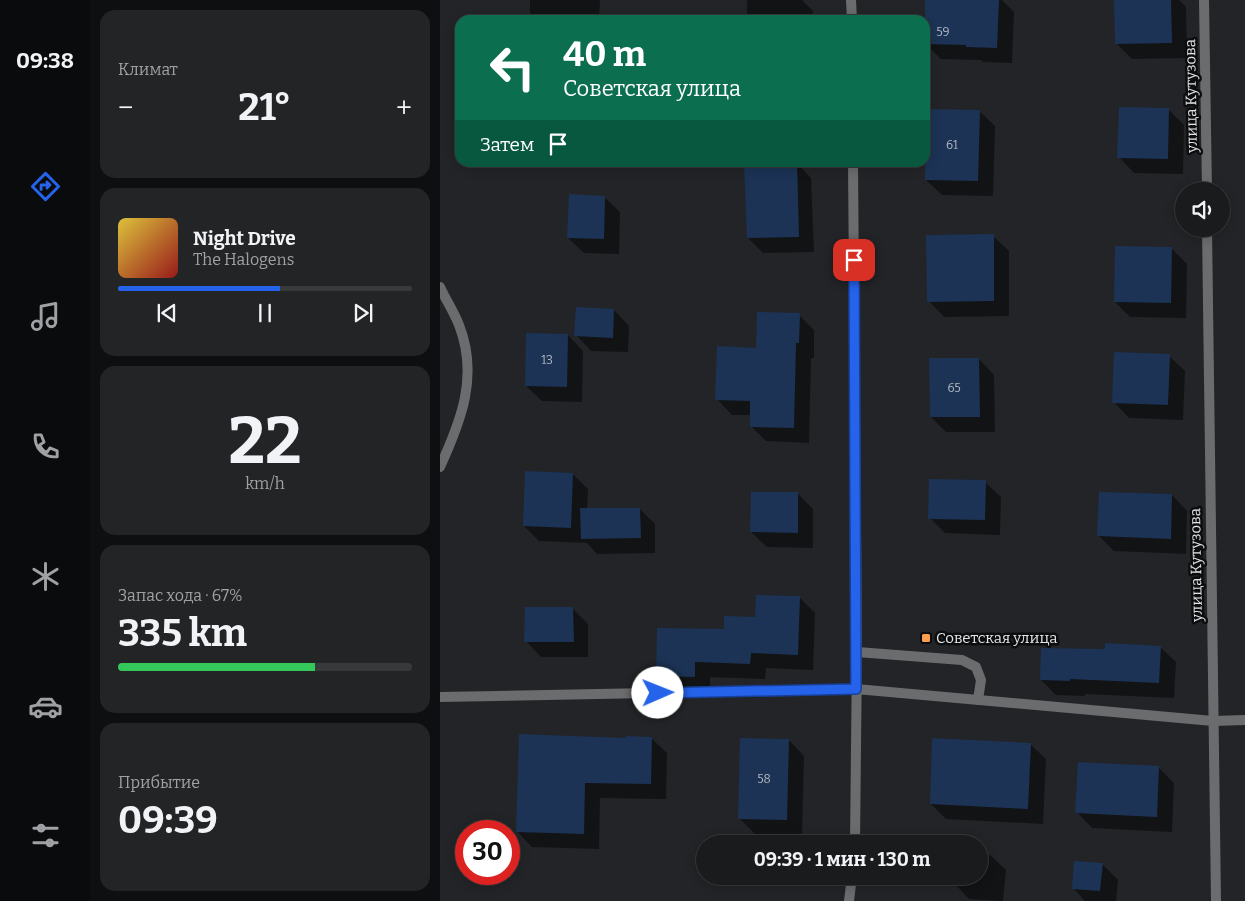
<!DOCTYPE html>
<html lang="ru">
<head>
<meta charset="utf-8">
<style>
  :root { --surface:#1a1b1d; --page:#232426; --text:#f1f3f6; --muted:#9fa1a4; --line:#38393b; --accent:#2563eb }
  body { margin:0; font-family:Bitter,serif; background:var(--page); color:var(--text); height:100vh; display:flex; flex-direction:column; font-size:19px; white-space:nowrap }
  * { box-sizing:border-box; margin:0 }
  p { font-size:16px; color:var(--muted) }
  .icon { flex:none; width:28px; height:28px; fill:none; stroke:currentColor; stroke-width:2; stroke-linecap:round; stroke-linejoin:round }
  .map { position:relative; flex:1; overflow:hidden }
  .side { display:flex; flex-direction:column; gap:10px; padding:10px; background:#0e0f10; width:350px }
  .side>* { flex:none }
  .guide { position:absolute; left:15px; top:15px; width:475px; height:152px; border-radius:15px; box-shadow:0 2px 12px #0003,0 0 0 1px var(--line); background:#0b6e4f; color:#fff; overflow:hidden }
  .controls { position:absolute; left:735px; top:182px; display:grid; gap:10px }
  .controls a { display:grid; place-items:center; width:55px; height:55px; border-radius:50%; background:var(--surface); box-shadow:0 2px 12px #0003,0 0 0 1px var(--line); font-size:25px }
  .speed { position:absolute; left:15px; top:820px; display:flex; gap:10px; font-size:25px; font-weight:700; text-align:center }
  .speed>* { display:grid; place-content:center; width:65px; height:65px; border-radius:50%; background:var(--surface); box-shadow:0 2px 12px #0003,0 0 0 1px var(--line); line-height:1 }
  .speed .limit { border:8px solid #d22; background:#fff; color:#111 }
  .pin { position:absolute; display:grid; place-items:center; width:42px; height:42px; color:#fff; margin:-21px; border-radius:10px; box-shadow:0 2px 8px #0006 }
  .me { position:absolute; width:55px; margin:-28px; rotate:89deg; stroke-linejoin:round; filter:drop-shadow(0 0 4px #0008) }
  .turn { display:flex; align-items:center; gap:18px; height:105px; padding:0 25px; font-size:22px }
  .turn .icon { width:65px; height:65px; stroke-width:2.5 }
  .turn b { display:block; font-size:35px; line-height:42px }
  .then { display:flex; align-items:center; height:48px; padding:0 25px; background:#0003; gap:10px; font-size:19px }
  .big { font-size:38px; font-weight:700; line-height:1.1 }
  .side .tile { flex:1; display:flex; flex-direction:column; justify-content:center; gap:8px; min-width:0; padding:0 18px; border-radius:15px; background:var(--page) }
  .side .dial { align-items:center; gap:0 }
  .dial b { font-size:65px; line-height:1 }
  .song { display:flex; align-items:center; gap:15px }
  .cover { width:60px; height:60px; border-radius:8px; background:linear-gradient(135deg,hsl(50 70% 55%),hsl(0 70% 35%)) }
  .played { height:5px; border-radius:2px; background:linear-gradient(90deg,var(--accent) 55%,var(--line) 55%) }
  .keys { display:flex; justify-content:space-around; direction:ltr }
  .heat { display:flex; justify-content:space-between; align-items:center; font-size:28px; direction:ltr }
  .charge { height:8px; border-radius:4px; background:linear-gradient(90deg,#34c759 67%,var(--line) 0) }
  .trip { position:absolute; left:256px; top:835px; width:292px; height:50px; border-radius:25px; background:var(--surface); box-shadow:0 2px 12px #0003,0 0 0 1px var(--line); font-weight:700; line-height:50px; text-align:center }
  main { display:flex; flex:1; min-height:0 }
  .dock { display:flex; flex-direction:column; width:90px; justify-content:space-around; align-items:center; background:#0a0b0c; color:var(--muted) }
  .dock .icon { width:35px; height:35px }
  .dock .selected { color:var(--accent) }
  .dock b { font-size:22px; color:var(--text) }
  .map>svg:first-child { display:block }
  .shadow { fill:#0007 }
  .building { fill:#1c3355 }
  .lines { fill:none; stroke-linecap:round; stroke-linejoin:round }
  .lane { stroke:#6b6c6d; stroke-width:10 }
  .street { stroke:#6b6c6d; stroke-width:10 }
  .route-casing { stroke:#184099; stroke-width:12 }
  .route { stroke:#2563eb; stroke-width:9 }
  .poi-dot { fill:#fa9f4f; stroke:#0c0d0e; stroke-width:2 }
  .labels { text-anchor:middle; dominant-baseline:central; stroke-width:5; stroke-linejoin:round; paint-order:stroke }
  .number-label { font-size:12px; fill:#b1b8c2 }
  .street-label { font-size:15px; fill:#e3e5e6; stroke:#0c0d0e }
  .poi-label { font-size:15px; fill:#e3e5e6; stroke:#0c0d0e; text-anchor:start }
</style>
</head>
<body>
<main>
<nav class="dock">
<b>09:38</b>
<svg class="icon selected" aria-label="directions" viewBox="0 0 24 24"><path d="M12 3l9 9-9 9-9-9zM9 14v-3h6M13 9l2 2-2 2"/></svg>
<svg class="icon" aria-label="music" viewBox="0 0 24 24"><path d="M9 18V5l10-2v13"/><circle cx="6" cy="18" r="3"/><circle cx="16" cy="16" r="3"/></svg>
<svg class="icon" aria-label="phone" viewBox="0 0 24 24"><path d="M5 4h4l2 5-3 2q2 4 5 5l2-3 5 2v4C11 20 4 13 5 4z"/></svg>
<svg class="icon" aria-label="climate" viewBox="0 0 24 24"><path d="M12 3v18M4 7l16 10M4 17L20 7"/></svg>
<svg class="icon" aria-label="car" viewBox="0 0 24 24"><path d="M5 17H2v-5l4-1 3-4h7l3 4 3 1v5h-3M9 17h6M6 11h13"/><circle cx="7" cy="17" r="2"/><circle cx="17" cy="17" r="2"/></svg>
<svg class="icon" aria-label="filters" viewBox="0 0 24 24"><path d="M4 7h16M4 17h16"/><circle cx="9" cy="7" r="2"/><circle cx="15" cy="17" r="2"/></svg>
</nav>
<section class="side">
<div class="tile"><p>Климат</p>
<div class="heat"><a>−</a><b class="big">21°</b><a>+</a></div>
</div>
<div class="tile">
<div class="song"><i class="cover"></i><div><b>Night Drive</b><p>The Halogens</p></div></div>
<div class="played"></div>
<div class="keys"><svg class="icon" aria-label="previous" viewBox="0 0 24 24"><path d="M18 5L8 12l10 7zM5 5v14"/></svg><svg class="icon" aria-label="pause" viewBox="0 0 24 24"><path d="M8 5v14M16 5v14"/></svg><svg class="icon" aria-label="next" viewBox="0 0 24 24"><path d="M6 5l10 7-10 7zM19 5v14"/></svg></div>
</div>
<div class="tile dial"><b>22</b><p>km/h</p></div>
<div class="tile"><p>Запас хода · 67%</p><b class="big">335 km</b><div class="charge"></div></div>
<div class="tile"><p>Прибытие</p><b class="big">09:39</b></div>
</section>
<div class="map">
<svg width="805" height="901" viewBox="0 0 805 901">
  <rect width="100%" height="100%" fill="#222427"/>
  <!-- shadow -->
  <g class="shadow">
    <path d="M90,0H160L159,20H96L90,14Z"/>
    <path d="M307,0H362L373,11V20H307Z"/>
    <path d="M486,0H562L574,12L572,63L543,62L541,60L501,59L486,44Z"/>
    <path d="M675,0H739L746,7L747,58L692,59L676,43Z"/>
    <path d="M728,109L744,125L743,174L694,173L679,157Z"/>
    <path d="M539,111L555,126L553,196L502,195L486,180Z"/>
    <path d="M125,162H151V164Z"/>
    <path d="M356,162L371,178L374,252L323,253L308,238Z"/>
    <path d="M164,197L180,212L179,254L144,253L128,238Z"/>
    <path d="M553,236L569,251V316L504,317L489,301Z"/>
    <path d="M731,248L747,264L746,318L690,317L675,302Z"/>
    <path d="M174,310L189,326L188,352L151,351L136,335Z"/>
    <path d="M359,315L374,330V358H371L369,443L326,441L311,426V415H292L277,399L317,349Z"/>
    <path d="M128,335L143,351L142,402L102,401L86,386Z"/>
    <path d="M729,356L745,371L743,420L689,418L674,402Z"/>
    <path d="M539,359L554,375L555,432H506L491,417Z"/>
    <path d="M133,474L148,489L147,510L200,509L215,524V553L157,554L147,543L99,541L84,526Z"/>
    <path d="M545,482L561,497L560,535L505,533L490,518Z"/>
    <path d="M358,494L373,509V548L327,547L311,532Z"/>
    <path d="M732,495L747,511L746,554L674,551L659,536Z"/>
    <path d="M359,597L375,613L373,670L326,668L325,679L270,677V692L233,691L217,676L285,630L316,618Z"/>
    <path d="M133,609L148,624V657H101L86,641Z"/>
    <path d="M720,647L736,662L734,698L645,694V696L616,695L601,680L666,650Z"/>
    <path d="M211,738L227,753L226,799L160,798L159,849L92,847L77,831L187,739Z"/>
    <path d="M349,740L364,756L362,835L315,834L299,818Z"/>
    <path d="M590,744L606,759L603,824L506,819L491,804Z"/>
    <path d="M719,768L734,783L732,832L652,828L637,812Z"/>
    <path d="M540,854L550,855L566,870L563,901L529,899L514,883V876H540Z"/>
    <path d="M662,864L678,880L676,901H645L633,888Z"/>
  </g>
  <!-- building -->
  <g class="building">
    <path d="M485,0H559L557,48L526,47V45L485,44Z"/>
    <path d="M674,0H731L732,43L675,44Z"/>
    <path d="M679,107L729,108L728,159L677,158Z"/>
    <path d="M486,109L540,110L538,181L485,180Z"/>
    <path d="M304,162H357L359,237L307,238Z"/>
    <path d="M129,194L165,196L164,239L127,238Z"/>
    <path d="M554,234V301L487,302L486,235Z"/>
    <path d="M675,246L732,247L731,303L674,302Z"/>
    <path d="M136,307L174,309L173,338L134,336Z"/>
    <path d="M317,312L360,313L359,343H356L354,428L310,427V401L275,400L277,346L316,348Z"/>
    <path d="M86,333L128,334L127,387L85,386Z"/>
    <path d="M674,352L730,354L728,405L672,403Z"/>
    <path d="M489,358H539L540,417H490Z"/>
    <path d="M85,471L133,473L131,528L83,526Z"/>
    <path d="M489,479L546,480L545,520L488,519Z"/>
    <path d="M311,492H358V533L310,532Z"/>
    <path d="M659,492L732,494L731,539L657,536Z"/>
    <path d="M140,508H200L201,538L141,539Z"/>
    <path d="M316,595L360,596L358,655L311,653L310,664L255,662V677L216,676L217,628L284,629V616L315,617Z"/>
    <path d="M85,607H133L134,642H84Z"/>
    <path d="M665,643L721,646L719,683L630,679V681L600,680L601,648L665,649Z"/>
    <path d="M79,734L186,738V736L212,737L211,784L145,783L144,834L76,832Z"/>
    <path d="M300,738L349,739L347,820L298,819Z"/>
    <path d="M492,738L591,743L588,809L490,804Z"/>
    <path d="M638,762L719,766L717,817L635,813Z"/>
    <path d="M634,861L663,863L660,891L632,889Z"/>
  </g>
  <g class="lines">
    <!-- lane -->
    <g class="lane">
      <path d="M417,652L522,660L536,667L541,680L538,700"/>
      <path d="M773,721L805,720"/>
    </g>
    <!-- street -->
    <g class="street">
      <path d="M411,0L412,20"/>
      <path d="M764,0L767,191"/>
      <path d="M413,162L417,652L415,844"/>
      <path d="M767,229L776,901"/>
      <path d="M0,287C6,300 14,312 19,325C39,376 21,421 0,467"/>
      <path d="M0,697L416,689L773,721"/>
      <path d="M409,901L412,876"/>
    </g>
  </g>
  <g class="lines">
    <!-- route casing -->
    <g class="route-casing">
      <path id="route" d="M218,693L416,689L414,260"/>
    </g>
    <!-- route -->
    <use href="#route" class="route"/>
  </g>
  <!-- markers -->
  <rect class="poi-dot" x="481" y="633" width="10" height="10" rx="2.5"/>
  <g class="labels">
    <!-- number labels -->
    <g class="number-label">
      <text x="503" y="32">59</text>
      <text x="512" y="145">61</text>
      <text x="107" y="360">13</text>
      <text x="514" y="388">65</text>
      <text x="324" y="779">58</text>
    </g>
    <!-- street labels -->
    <g class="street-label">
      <text transform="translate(751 96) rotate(-91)">улица Кутузова</text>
      <text transform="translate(756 565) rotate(-91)">улица Кутузова</text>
    </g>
    <!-- poi labels -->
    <g class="poi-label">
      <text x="496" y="638">Советская улица</text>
    </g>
  </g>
</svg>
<div class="controls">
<a><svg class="icon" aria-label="sound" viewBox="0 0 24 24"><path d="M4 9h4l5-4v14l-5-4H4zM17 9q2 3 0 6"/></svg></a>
</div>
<div class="speed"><div class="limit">30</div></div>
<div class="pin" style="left:414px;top:260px;background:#d93025"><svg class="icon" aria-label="arrive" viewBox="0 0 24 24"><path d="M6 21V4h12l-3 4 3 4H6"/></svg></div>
<svg class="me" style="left:218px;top:693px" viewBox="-20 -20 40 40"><circle r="19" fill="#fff"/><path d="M0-13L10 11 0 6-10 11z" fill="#2563eb"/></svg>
<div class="trip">09:39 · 1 мин · 130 m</div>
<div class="guide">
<div class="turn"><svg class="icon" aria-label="left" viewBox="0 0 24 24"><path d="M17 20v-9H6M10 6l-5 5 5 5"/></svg><div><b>40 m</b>Советская улица</div></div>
<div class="then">Затем<svg class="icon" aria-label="arrive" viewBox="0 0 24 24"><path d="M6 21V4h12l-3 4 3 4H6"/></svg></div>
</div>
</div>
</main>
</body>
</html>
